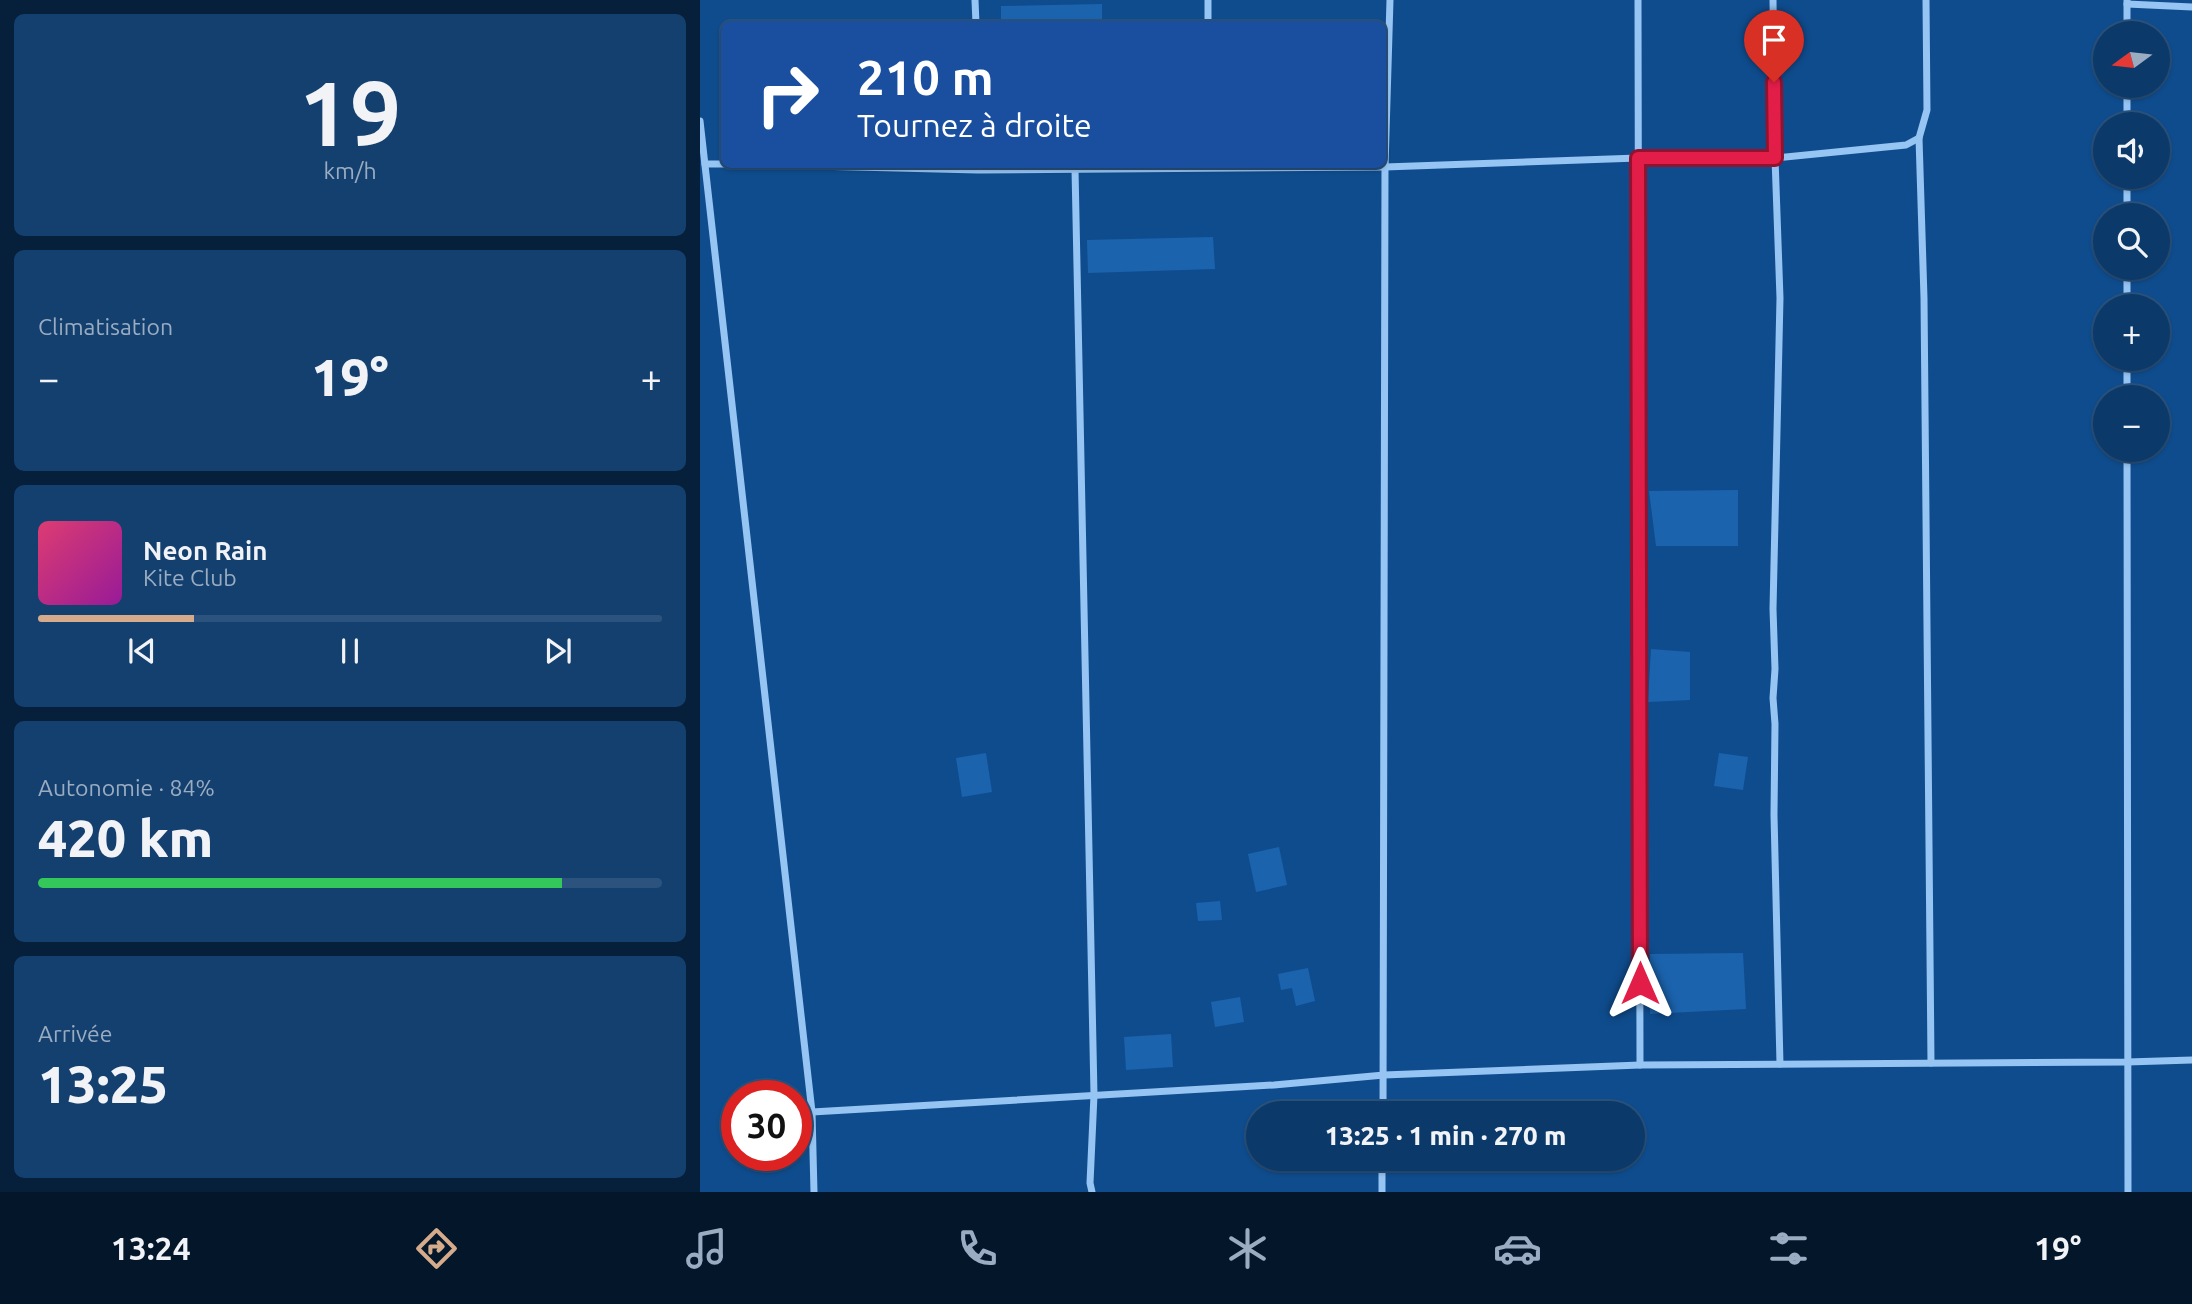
<!DOCTYPE html>
<html lang="fr">
<head>
<meta charset="utf-8">
<style>
  :root { --surface:#0b396a; --page:#144070; --text:#f1f3f6; --muted:#9aacc1; --line:#2b537e; --accent:#d6ab8b }
  body { margin:0; font-family:Ubuntu,sans-serif; background:var(--page); color:var(--text); height:100vh; display:flex; flex-direction:column; font-size:26px; white-space:nowrap }
  * { box-sizing:border-box; margin:0 }
  p { font-size:23px; color:var(--muted) }
  .icon { flex:none; width:38px; height:38px; fill:none; stroke:currentColor; stroke-width:2; stroke-linecap:round; stroke-linejoin:round }
  .map { position:relative; flex:1; overflow:hidden }
  .panel { display:flex; flex-direction:column; gap:14px; padding:14px; background:#061f3a; width:700px }
  .panel>* { flex:none }
  .top-card { position:absolute; left:21px; top:21px; width:665px; height:147px; border-radius:10px; box-shadow:0 2px 5px #0004,0 0 0 2px var(--line); background:#1a4fa0; color:#fff; overflow:hidden }
  .needle { width:46px; rotate:255deg }
  .fabs { position:absolute; left:1393px; top:21px; display:grid; gap:14px }
  .fabs a { display:grid; place-items:center; width:77px; height:77px; border-radius:50%; background:var(--surface); box-shadow:0 2px 5px #0004,0 0 0 2px var(--line); font-size:35px }
  .speed { position:absolute; left:21px; top:1080px; display:flex; gap:14px; font-size:35px; font-weight:700; text-align:center }
  .speed>* { display:grid; place-content:center; width:91px; height:91px; border-radius:50%; background:var(--surface); box-shadow:0 2px 5px #0004,0 0 0 2px var(--line); line-height:1 }
  .speed .limit { border:10px solid #d22; background:#fff; color:#111 }
  .pin { position:absolute; display:grid; place-items:center; width:60px; height:60px; color:#fff; margin:-72px -30px; border-radius:50% 50% 50% 0; rotate:-45deg; box-shadow:0 0 7px #0007 }
  .pin .icon { rotate:45deg }
  .me { position:absolute; width:77px; margin:-38px; rotate:0deg; stroke-linejoin:round; filter:drop-shadow(0 0 5px #0008) }
  .turn { display:flex; align-items:center; gap:24px; height:147px; padding:0 21px; font-size:32px }
  .turn .icon { width:91px; height:91px; stroke-width:2.5 }
  .turn b { display:block; font-size:49px; line-height:60px }
  .big { font-size:52px; font-weight:800; line-height:1.1 }
  .panel .card { flex:1; display:flex; flex-direction:column; justify-content:center; gap:10px; min-width:0; padding:0 24px; border-radius:10px; background:var(--page) }
  .panel .dial { align-items:center; gap:0 }
  .dial b { font-size:91px; line-height:1 }
  .song { display:flex; align-items:center; gap:21px }
  .cover { width:84px; height:84px; border-radius:10px; background:linear-gradient(135deg,hsl(340 70% 55%),hsl(300 70% 35%)) }
  .played { height:7px; border-radius:4px; background:linear-gradient(90deg,var(--accent) 25%,var(--line) 25%) }
  .keys { display:flex; justify-content:space-around; direction:ltr }
  .heat { display:flex; justify-content:space-between; align-items:center; font-size:38px; direction:ltr }
  .charge { height:10px; border-radius:5px; background:linear-gradient(90deg,#34c759 84%,var(--line) 0) }
  .trip { position:absolute; left:546px; top:1101px; width:399px; height:70px; border-radius:35px; background:var(--surface); box-shadow:0 2px 5px #0004,0 0 0 2px var(--line); font-weight:800; line-height:70px; text-align:center }
  .tab-bar { display:flex; height:112px; justify-content:space-around; align-items:center; background:#04172a; color:var(--muted) }
  .tab-bar .icon { width:49px; height:49px }
  .tab-bar .on { color:var(--accent) }
  .tab-bar b { font-size:32px; color:var(--text) }
  main { display:flex; flex:1; min-height:0 }
  .map>svg:first-child { display:block }
  .building { fill:#1b63ad }
  .lines { fill:none; stroke-linecap:round; stroke-linejoin:round }
  .street { stroke:#96c4f3; stroke-width:7 }
  .route-casing { stroke:#92132f; stroke-width:18 }
  .route { stroke:#e11d48; stroke-width:12 }
</style>
</head>
<body>
<main>
<section class="panel">
<div class="card dial"><b>19</b><p>km/h</p></div>
<div class="card"><p>Climatisation</p>
<div class="heat"><a>−</a><b class="big">19°</b><a>+</a></div>
</div>
<div class="card">
<div class="song"><i class="cover"></i><div><b>Neon Rain</b><p>Kite Club</p></div></div>
<div class="played"></div>
<div class="keys"><svg class="icon" aria-label="previous" viewBox="0 0 24 24"><path d="M18 5L8 12l10 7zM5 5v14"/></svg><svg class="icon" aria-label="pause" viewBox="0 0 24 24"><path d="M8 5v14M16 5v14"/></svg><svg class="icon" aria-label="next" viewBox="0 0 24 24"><path d="M6 5l10 7-10 7zM19 5v14"/></svg></div>
</div>
<div class="card"><p>Autonomie · 84%</p><b class="big">420 km</b><div class="charge"></div></div>
<div class="card"><p>Arrivée</p><b class="big">13:25</b></div>
</section>
<div class="map">
<svg width="1492" height="1192" viewBox="0 0 1492 1192">
  <rect width="100%" height="100%" fill="#0f4c8d"/>
  <!-- building -->
  <g class="building">
    <path d="M402,4V24H301V6Z"/>
    <path d="M513,237L515,269L388,273L387,240Z"/>
    <path d="M1038,490V546H956L949,491Z"/>
    <path d="M951,649L990,652V700L948,702Z"/>
    <path d="M286,753L292,792L262,797L256,758Z"/>
    <path d="M1019,753L1048,757L1043,790L1014,786Z"/>
    <path d="M579,847L587,885L556,892L548,854Z"/>
    <path d="M520,901L522,920L498,921L496,903Z"/>
    <path d="M1043,953L1046,1009L950,1014V954Z"/>
    <path d="M608,968L615,1001L596,1006L592,988L581,990L578,974Z"/>
    <path d="M540,997L544,1022L515,1027L511,1002Z"/>
    <path d="M471,1034L473,1067L426,1070L424,1037Z"/>
  </g>
  <g class="lines">
    <!-- street -->
    <g class="street">
      <path d="M275,0L276,24"/>
      <path d="M508,0V24"/>
      <path d="M938,0L940,1065"/>
      <path d="M1073,0L1075,158L1206,145L1219,138L1227,110L1226,0"/>
      <path d="M1427,1V33"/>
      <path d="M1427,4L1492,7"/>
      <path d="M0,121L112,1112L114,1192"/>
      <path d="M1427,124V86"/>
      <path d="M1219,138L1224,298L1231,1063"/>
      <path d="M5,164H24"/>
      <path d="M33,164L278,170L685,167L938,158H1075L1080,298L1073,609L1075,669L1073,698L1075,724L1074,815L1080,1064"/>
      <path d="M375,169L394,1095L390,1183L392,1192"/>
      <path d="M1427,215V177"/>
      <path d="M1427,306V268"/>
      <path d="M1427,397V359"/>
      <path d="M1427,450L1428,1192"/>
      <path d="M112,1112L574,1085L684,1075L940,1065L1427,1062L1492,1060"/>
      <path d="M683,1113L685,167L690,0"/>
      <path d="M682,1192V1158"/>
    </g>
  </g>
  <g class="lines">
    <!-- route casing -->
    <g class="route-casing">
      <path id="route" d="M940,983L938,158H1075L1074,82"/>
    </g>
    <!-- route -->
    <use href="#route" class="route"/>
  </g>
</svg>
<div class="fabs">
<a><svg class="needle" viewBox="-14 -14 28 28"><path d="M0-13l5 13h-10z" fill="#e53935"/><path d="M0 13l5-13h-10z" fill="#9aacc1"/></svg></a>
<a><svg class="icon" aria-label="sound" viewBox="0 0 24 24"><path d="M4 9h4l5-4v14l-5-4H4zM17 9q2 3 0 6"/></svg></a>
<a><svg class="icon" aria-label="search" viewBox="0 0 24 24"><circle cx="10" cy="10" r="6"/><path d="M15 15l6 6"/></svg></a>
<a>+</a>
<a>−</a>
</div>
<div class="speed"><div class="limit">30</div></div>
<div class="pin" style="left:1074px;top:82px;background:#d93025"><svg class="icon" aria-label="arrive" viewBox="0 0 24 24"><path d="M6 21V4h12l-3 4 3 4H6"/></svg></div>
<svg class="me" style="left:940px;top:983px" viewBox="-20 -20 40 40"><path d="M0-17L14 15 0 8-14 15z" fill="#e11d48" stroke="#fff" stroke-width="4"/></svg>
<div class="trip">13:25 · 1 min · 270 m</div>
<div class="top-card">
<div class="turn"><svg class="icon" aria-label="right" viewBox="0 0 24 24"><path d="M7 20v-9h11M14 6l5 5-5 5"/></svg><div><b>210 m</b>Tournez à droite</div></div>
</div>
</div>
</main>
<nav class="tab-bar">
<b>13:24</b>
<svg class="icon on" aria-label="directions" viewBox="0 0 24 24"><path d="M12 3l9 9-9 9-9-9zM9 14v-3h6M13 9l2 2-2 2"/></svg>
<svg class="icon" aria-label="music" viewBox="0 0 24 24"><path d="M9 18V5l10-2v13"/><circle cx="6" cy="18" r="3"/><circle cx="16" cy="16" r="3"/></svg>
<svg class="icon" aria-label="phone" viewBox="0 0 24 24"><path d="M5 4h4l2 5-3 2q2 4 5 5l2-3 5 2v4C11 20 4 13 5 4z"/></svg>
<svg class="icon" aria-label="climate" viewBox="0 0 24 24"><path d="M12 3v18M4 7l16 10M4 17L20 7"/></svg>
<svg class="icon" aria-label="car" viewBox="0 0 24 24"><path d="M5 17H2v-5l4-1 3-4h7l3 4 3 1v5h-3M9 17h6M6 11h13"/><circle cx="7" cy="17" r="2"/><circle cx="17" cy="17" r="2"/></svg>
<svg class="icon" aria-label="filters" viewBox="0 0 24 24"><path d="M4 7h16M4 17h16"/><circle cx="9" cy="7" r="2"/><circle cx="15" cy="17" r="2"/></svg>
<b>19°</b>
</nav>
</body>
</html>
